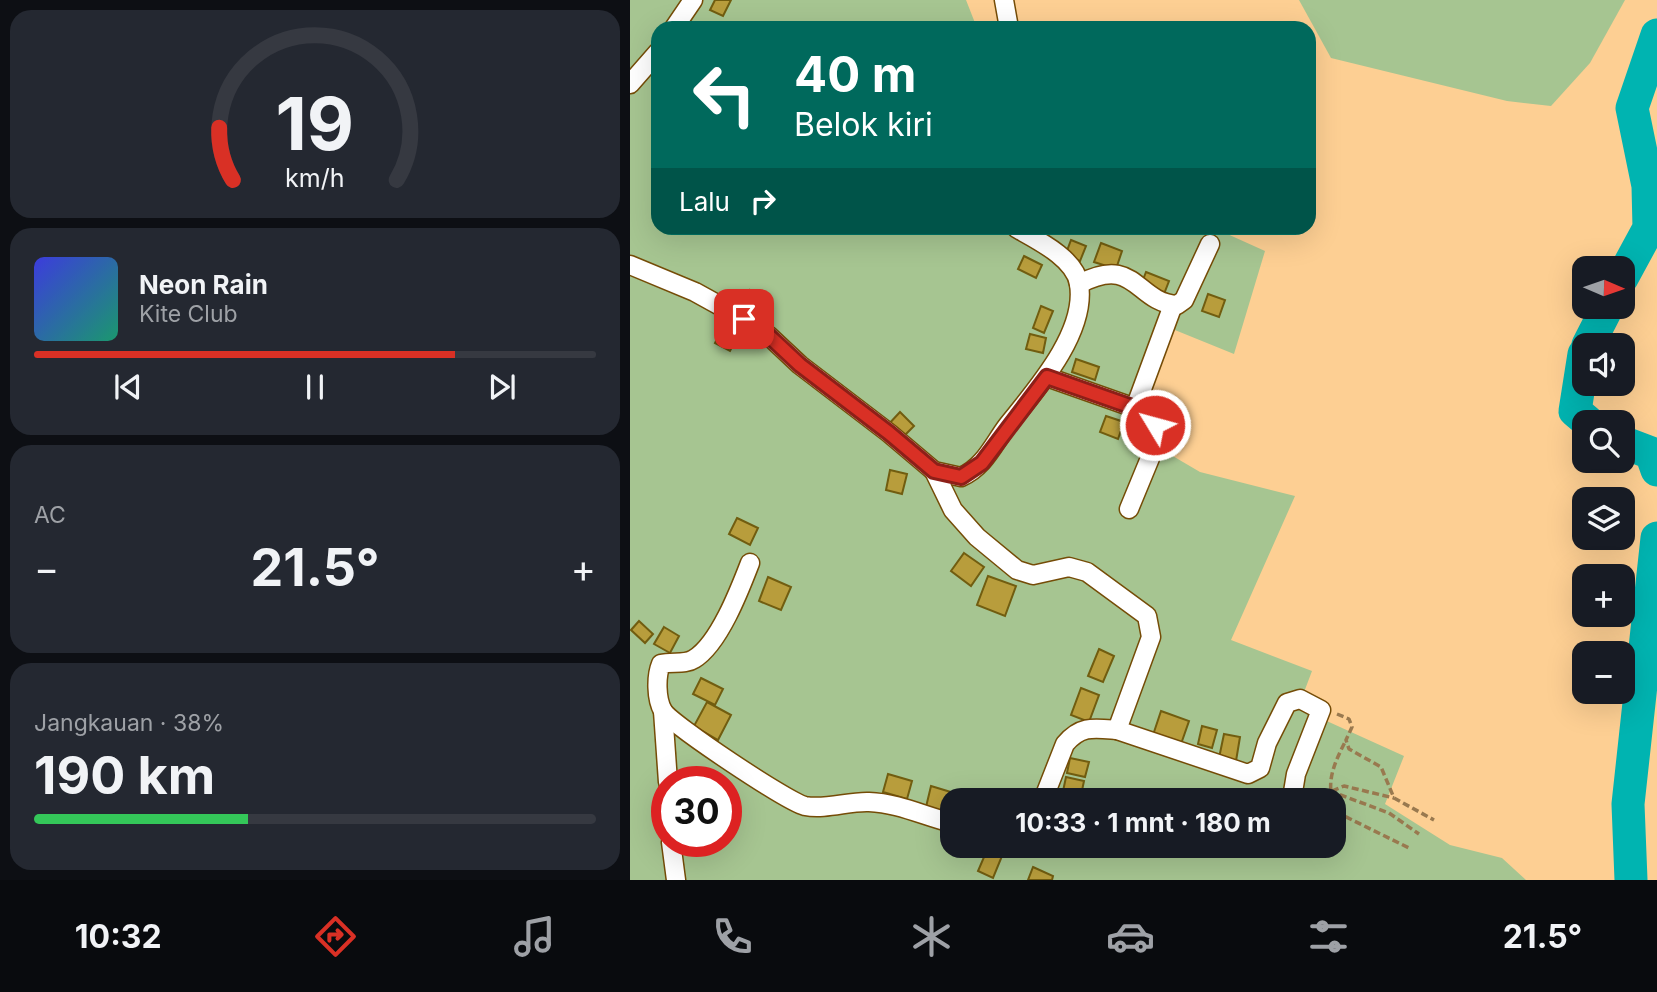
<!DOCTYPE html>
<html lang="id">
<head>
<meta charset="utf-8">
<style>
  :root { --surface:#171b24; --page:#242831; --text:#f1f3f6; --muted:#9ea1a6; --line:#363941; --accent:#d93025 }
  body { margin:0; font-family:Inter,sans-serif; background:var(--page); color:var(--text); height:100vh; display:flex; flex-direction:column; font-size:26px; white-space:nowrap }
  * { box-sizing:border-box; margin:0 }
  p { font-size:23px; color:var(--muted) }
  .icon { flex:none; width:38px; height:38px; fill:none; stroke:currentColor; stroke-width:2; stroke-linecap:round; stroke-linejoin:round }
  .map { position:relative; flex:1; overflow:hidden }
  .panel { display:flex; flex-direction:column; gap:10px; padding:10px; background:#0d0f14; width:630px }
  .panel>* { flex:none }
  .banner { position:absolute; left:21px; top:21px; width:665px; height:214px; border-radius:21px; box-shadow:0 7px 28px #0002; background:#00695c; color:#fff; overflow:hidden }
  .needle { width:46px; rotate:92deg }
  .fabs { position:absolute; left:942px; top:256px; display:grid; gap:14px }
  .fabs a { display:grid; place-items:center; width:63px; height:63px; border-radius:14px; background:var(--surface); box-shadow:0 7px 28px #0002; font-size:35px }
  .speed { position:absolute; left:21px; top:766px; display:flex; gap:14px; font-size:35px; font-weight:700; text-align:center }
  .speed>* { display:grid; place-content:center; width:91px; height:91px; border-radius:50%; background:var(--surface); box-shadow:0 7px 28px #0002; line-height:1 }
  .speed .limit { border:10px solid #d22; background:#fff; color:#111 }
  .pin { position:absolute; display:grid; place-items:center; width:60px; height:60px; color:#fff; margin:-30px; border-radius:14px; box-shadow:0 4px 10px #0006 }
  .me { position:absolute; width:77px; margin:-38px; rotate:307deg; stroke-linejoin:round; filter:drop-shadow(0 0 5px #0008) }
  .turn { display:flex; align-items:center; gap:24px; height:147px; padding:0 28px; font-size:32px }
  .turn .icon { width:91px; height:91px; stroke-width:2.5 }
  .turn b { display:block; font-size:49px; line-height:60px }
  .then { display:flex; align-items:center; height:66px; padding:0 28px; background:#0003; gap:14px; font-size:26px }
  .big { font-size:52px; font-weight:700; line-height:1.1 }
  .panel .card { flex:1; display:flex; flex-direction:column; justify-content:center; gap:10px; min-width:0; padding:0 24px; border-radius:21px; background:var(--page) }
  .panel .dial { align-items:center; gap:0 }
  .dial svg { height:182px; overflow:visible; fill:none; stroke:var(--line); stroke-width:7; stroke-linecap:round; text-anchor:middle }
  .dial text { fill:var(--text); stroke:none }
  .song { display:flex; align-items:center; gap:21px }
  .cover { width:84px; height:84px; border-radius:10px; background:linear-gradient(135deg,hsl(240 70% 55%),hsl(160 70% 35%)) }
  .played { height:7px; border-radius:4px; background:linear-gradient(90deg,var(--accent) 75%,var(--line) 75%) }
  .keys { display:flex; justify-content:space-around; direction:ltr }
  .heat { display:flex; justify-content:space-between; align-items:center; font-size:38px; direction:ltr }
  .charge { height:10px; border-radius:5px; background:linear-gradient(90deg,#34c759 38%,var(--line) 0) }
  .trip { position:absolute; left:310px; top:788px; width:406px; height:70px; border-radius:21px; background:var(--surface); box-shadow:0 7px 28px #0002; font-weight:700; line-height:70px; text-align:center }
  .dock { display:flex; height:112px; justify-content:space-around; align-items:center; background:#090b0e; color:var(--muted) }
  .dock .icon { width:49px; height:49px }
  .dock .active { color:var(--accent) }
  .dock b { font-size:32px; color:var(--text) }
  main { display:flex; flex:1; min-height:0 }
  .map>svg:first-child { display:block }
  .green { fill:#a6c591; fill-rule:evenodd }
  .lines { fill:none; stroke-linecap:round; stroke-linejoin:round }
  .river { stroke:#00b4b1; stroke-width:33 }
  .building { fill:#b89d3c; stroke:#715d10; stroke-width:2 }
  .minor-casing { stroke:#754c07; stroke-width:21 }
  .path { stroke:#99794f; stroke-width:3.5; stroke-dasharray:7 3.5; stroke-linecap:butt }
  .minor { stroke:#fff; stroke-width:18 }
  .route-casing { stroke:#8d1f18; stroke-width:18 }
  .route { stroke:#d93025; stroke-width:12 }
</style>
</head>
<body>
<main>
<section class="panel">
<div class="card dial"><svg viewBox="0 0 100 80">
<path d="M14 69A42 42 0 1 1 86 69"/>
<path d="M14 69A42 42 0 0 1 8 46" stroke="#d93025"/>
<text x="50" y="56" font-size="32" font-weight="700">19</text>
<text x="50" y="72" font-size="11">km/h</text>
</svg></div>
<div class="card">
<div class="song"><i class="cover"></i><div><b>Neon Rain</b><p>Kite Club</p></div></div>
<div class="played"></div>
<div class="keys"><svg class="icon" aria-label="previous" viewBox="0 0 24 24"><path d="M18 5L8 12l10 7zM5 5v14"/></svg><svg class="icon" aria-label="pause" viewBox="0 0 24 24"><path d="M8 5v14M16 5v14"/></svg><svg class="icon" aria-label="next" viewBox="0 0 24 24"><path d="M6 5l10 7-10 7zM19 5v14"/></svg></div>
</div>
<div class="card"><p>AC</p>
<div class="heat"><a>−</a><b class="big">21.5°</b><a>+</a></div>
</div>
<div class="card"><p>Jangkauan · 38%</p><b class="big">190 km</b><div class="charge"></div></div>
</section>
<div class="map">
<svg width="1027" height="880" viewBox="0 0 1027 880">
  <rect width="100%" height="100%" fill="#fdcf93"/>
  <!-- green -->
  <g class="green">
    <path d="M0,0H336L347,28H28V228H584L635,251L604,354L535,326L495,428L570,472L665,496L601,640L682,671L668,708L774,756L755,804L820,845L872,858L896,880H0ZM37,782H96V842H37ZM322,800H704V845H322Z"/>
    <path d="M669,0H995L960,63L921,106L877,101L701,58Z"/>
  </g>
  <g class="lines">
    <!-- river -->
    <g class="river">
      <path d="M992,278L1019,228L1018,186L1002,108L1027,35"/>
      <path d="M958,345L978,306"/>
      <path d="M954,354L945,411L958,422"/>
      <path d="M992,442L1021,453L1027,470"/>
      <path d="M1001,880L998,804L1027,538"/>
    </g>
  </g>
  <!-- building -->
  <g class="building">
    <path d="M85,0H101L93,16L80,10Z"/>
    <path d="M404,228H421L417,236Z"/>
    <path d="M441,240L456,246L450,261L435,256Z"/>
    <path d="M471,243L492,251L486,269L464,262Z"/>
    <path d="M394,256L412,265L406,278L388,269Z"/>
    <path d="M516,272L539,281L534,294L511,285Z"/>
    <path d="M120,290L138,301L128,318L110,307Z"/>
    <path d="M578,294L595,300L589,317L572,311Z"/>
    <path d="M411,306L423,311L414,333L403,328Z"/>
    <path d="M92,328L108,335L100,351L85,343Z"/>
    <path d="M400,334L416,338L413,353L396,349Z"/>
    <path d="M446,359L469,367L465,380L442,372Z"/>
    <path d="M270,412L284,426L270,440L256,427Z"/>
    <path d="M476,416L494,422L488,439L470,432Z"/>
    <path d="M260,470L277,474L272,494L256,490Z"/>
    <path d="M107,518L128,528L120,545L99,534Z"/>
    <path d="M334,553L354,567L341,586L321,571Z"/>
    <path d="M358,576L386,586L375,616L347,605Z"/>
    <path d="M138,577L161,587L151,610L129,601Z"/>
    <path d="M9,621L23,634L15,643L1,630Z"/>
    <path d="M34,627L49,636L40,653L24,644Z"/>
    <path d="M469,649L484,656L473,682L458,676Z"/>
    <path d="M71,678L93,689L85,705L63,694Z"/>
    <path d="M451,688L469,695L459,722L441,715Z"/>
    <path d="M77,702L101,715L88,740L64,726Z"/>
    <path d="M531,711L559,721L551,744L523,735Z"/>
    <path d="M572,726L587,730L582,748L568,744Z"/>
    <path d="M594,734L610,737L606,761L589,758Z"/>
    <path d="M440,758L459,762L455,777L437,773Z"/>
    <path d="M258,774L282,781L277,799L253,792Z"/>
    <path d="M436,777L454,781L450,800L432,796Z"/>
    <path d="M301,786L324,793L319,813L296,807Z"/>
    <path d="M357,850L372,856L363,878L348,871Z"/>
    <path d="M403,867L423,876L422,880H398Z"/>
  </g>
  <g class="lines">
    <!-- minor casing -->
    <g class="minor-casing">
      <g id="minor">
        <path d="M374,0L379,28"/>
        <path d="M44,28L63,0"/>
        <path d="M0,84L28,52"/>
        <path d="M0,265L65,292L114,319L139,336L170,365L259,433L304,471L331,477C354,467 363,445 377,426C405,391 457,333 449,284C445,258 407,240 386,228"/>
        <path d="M449,284C506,254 505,302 547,305L554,300L580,244"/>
        <path d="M417,377L505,408"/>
        <path d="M304,471L323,510L347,537L387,570L403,575L439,567L457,572L517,616L521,637L487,730L618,774L630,768L637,743L657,703L670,699L691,710L666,774L662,798"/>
        <path d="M499,509L525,446L524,421L505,408L543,305"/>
        <path d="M120,563C110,589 89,644 64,659C55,665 42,661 31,664C26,676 26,699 33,711C42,725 158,802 175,806C196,810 219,801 239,802C268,803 294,816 322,823"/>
        <path d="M33,711L38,782"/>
        <path d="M413,800L435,744C451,725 464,728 487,730"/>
        <path d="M41,842L46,880"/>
      </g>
    </g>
    <!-- path -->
    <g class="path">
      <path d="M707,714L719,719L722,727L716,740L719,749L751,767L764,798L804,820"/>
      <path d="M700,791L759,813L789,834"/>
      <path d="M702,791L714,786L764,798"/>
      <path d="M703,800C696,780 706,760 715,742"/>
      <path d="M704,801L708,813L779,848"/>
    </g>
    <!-- minor -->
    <use href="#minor" class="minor"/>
  </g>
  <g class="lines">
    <!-- route casing -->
    <g class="route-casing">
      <path id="route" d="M114,319L139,336L170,365L259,433L304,471L331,477L352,463L417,377L505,408L518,416L525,425"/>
    </g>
    <!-- route -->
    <use href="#route" class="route"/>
  </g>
</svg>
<div class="fabs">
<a><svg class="needle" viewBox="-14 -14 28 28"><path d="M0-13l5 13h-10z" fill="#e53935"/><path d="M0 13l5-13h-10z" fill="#9ea1a6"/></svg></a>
<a><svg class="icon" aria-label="sound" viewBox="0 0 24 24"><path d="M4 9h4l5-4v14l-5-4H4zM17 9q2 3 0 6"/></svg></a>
<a><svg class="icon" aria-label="search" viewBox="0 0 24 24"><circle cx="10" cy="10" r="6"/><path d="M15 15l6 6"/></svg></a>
<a><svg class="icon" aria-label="layers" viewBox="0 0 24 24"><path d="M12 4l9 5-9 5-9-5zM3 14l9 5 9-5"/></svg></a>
<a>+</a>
<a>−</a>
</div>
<div class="speed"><div class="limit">30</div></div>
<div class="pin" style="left:114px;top:319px;background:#d93025"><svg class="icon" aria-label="arrive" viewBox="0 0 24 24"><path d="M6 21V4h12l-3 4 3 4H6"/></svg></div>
<svg class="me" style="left:525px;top:425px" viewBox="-20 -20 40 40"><circle r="17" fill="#d93025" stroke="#fff" stroke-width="3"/><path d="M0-11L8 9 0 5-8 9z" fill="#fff"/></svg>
<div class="trip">10:33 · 1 mnt · 180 m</div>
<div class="banner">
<div class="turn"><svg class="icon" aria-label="left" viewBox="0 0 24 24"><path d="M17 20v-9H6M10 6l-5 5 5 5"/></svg><div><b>40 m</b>Belok kiri</div></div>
<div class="then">Lalu<svg class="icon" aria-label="right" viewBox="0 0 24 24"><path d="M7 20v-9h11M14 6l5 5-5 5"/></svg></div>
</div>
</div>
</main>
<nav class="dock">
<b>10:32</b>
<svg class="icon active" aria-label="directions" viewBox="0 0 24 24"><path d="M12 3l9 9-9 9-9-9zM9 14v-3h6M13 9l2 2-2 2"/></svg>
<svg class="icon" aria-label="music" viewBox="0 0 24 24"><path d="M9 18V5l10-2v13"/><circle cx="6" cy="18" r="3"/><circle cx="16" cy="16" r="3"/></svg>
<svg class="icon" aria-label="phone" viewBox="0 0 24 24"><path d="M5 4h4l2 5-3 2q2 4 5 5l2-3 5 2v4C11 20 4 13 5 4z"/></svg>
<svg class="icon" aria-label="climate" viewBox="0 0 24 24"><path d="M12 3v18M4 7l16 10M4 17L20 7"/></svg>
<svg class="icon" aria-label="car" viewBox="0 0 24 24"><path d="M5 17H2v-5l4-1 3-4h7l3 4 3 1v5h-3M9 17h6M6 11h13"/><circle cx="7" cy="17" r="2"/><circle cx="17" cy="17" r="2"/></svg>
<svg class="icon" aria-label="filters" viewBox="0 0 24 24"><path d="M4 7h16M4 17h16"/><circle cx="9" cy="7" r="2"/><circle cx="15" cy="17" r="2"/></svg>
<b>21.5°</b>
</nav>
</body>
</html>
